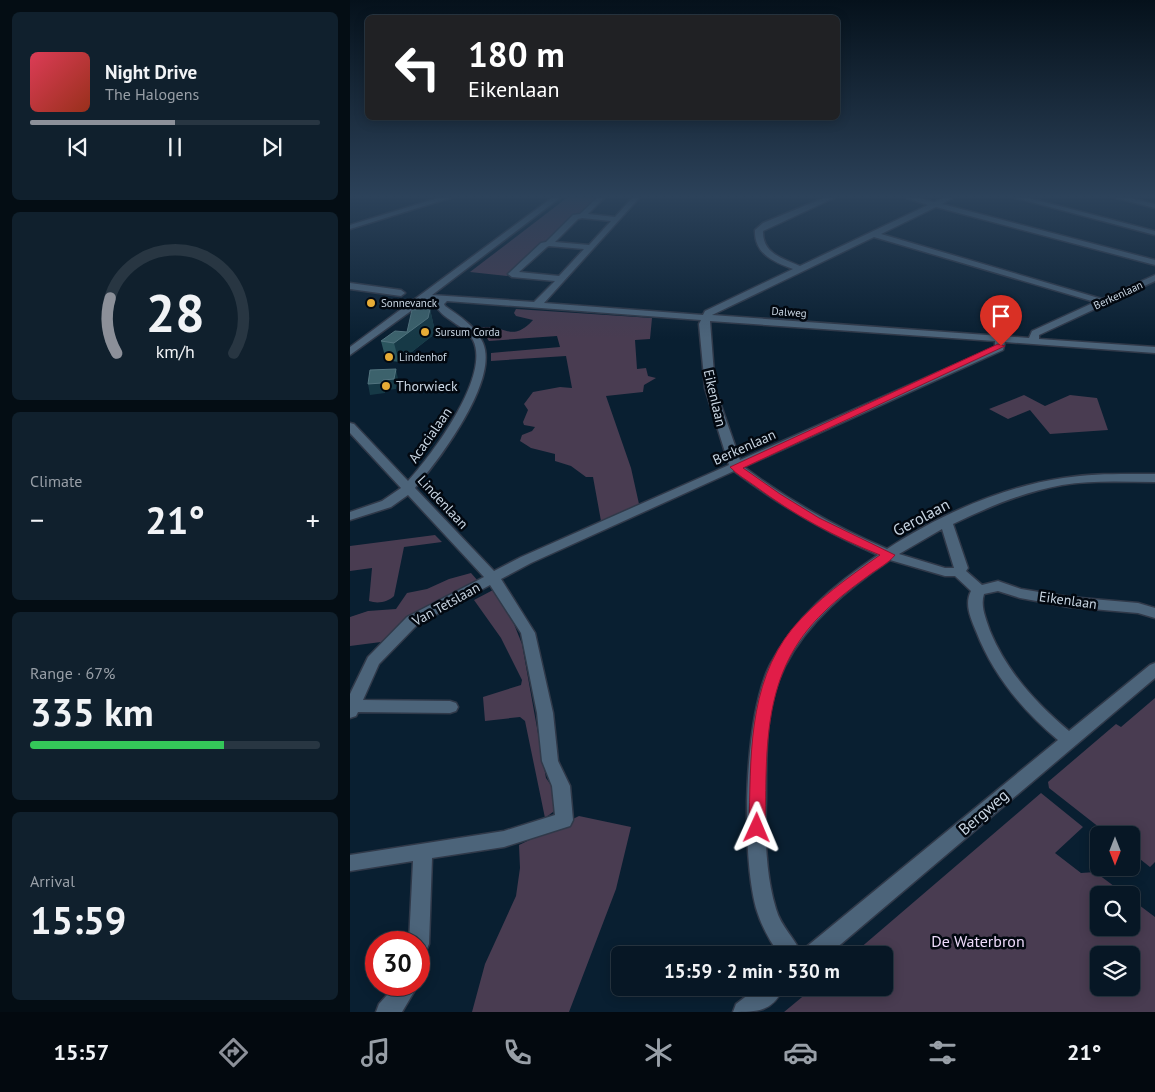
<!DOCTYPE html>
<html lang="en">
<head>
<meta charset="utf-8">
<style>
  :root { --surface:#071725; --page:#10202d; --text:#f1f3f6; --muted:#989fa7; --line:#283642; --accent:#8c9099 }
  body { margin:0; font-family:"PT Sans",sans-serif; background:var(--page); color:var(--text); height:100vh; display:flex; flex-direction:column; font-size:19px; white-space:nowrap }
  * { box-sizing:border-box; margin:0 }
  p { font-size:16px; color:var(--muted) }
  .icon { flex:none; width:28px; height:28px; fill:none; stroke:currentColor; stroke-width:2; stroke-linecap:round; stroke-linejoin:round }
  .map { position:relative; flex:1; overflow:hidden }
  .side { display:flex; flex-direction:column; gap:12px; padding:12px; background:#040d14; width:350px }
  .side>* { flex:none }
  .hud { position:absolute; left:15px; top:15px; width:475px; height:105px; border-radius:8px; box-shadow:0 2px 12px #0003,0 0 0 1px var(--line); background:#202124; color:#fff; overflow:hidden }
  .needle { width:32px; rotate:180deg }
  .controls { position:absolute; left:740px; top:826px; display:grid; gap:10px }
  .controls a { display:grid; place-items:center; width:50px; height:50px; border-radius:8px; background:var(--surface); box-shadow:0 2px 12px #0003,0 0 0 1px var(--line); font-size:25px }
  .speed { position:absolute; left:15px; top:931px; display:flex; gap:10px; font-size:25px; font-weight:700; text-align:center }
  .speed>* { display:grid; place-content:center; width:65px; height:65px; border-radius:50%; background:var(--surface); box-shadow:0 2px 12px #0003,0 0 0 1px var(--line); line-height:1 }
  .speed .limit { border:8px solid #d22; background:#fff; color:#111 }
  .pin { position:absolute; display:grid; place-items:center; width:42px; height:42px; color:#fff; margin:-51px -21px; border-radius:50% 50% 50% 0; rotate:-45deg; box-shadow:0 0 5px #0007 }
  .pin .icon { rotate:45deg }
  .me { position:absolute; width:55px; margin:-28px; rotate:1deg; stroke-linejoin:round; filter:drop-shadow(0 0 4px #0008) }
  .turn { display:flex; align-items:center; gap:18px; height:105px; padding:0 20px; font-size:22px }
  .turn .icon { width:65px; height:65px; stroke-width:2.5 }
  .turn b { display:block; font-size:35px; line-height:42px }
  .big { font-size:38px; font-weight:600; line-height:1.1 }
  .side .card { flex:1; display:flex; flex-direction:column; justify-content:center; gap:8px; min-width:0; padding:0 18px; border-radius:8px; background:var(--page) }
  .side .dial { align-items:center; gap:0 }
  .dial svg { height:130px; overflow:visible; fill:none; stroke:var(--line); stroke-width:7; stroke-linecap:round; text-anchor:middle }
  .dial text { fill:var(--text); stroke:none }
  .song { display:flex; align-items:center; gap:15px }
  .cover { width:60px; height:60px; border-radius:8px; background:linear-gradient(135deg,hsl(350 70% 55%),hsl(10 70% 35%)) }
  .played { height:5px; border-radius:2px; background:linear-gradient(90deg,var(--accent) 50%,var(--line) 50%) }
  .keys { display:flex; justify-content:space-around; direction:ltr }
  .heat { display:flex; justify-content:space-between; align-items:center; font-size:28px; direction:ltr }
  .charge { height:8px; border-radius:4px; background:linear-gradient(90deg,#34c759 67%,var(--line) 0) }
  .trip { position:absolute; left:261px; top:946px; width:282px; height:50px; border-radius:8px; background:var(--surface); box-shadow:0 2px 12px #0003,0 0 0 1px var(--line); font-weight:600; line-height:50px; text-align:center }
  .dock { display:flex; height:80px; justify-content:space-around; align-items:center; background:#03090f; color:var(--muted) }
  .dock .icon { width:35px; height:35px }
  .dock .active { color:var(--accent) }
  .dock b { font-size:22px; color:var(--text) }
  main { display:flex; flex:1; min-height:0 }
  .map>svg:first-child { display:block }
  .green { fill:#493c51; fill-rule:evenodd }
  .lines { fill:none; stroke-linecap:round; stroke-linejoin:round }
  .minor-casing { stroke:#303949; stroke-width:3 }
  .minor { fill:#4c647a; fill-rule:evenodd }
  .wall { fill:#2b555e }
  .shaded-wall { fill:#163946 }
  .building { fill:#3c626c; stroke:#52747f }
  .route { fill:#e11d48; stroke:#92132f }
  .poi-dot { fill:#e7ac36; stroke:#020810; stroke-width:2 }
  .labels { text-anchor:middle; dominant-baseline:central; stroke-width:5; stroke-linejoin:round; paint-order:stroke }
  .far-street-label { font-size:11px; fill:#c8d5e2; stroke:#020810 }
  .far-poi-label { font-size:11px; fill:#c8d5e2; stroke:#020810; text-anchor:start }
  .poi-label { font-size:14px; fill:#c8d5e2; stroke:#020810; text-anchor:start }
  .street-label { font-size:14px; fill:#c8d5e2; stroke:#020810 }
  .near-street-label { font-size:16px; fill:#c8d5e2; stroke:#020810 }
  .near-park-label { font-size:16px; fill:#eedbfb; stroke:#020810 }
</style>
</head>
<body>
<main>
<section class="side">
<div class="card">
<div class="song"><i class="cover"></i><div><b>Night Drive</b><p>The Halogens</p></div></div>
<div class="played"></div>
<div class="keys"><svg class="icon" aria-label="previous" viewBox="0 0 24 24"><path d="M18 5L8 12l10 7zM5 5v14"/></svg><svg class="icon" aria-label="pause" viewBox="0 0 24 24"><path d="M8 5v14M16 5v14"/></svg><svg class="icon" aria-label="next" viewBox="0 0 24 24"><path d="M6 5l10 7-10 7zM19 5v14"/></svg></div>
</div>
<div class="card dial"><svg viewBox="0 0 100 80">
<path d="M14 69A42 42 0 1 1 86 69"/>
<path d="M14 69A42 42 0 0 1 10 35" stroke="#8c9099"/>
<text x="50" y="56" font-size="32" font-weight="700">28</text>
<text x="50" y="72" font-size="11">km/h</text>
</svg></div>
<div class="card"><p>Climate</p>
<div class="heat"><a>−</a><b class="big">21°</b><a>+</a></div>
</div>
<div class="card"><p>Range · 67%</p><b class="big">335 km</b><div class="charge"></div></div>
<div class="card"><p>Arrival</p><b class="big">15:59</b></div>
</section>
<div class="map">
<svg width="805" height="1012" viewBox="0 0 805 1012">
  <rect width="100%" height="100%" fill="#091f31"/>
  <!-- green -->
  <g class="green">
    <path d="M218,197H250L231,215L192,244L157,276L120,272Z"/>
    <path d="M166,309L302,318L300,339L285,340L287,369L296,368L298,376L306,378L294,385L293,392L256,396L281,468L289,504L251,521L243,477H236L221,466L205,461V454L181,448L170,441L172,435L182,431L185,427L174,425L173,422L178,410L174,404L183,392L210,387L222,388L216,356L141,361V353L210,347L207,336L139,341L129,328C155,323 161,344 183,320L166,316L164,313Z"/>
    <path d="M674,395L695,406L720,395L747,398L758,430L700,434L680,410L658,419L639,409Z"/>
    <path d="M85,535L92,542L54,547L44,596C38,602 28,604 19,601L22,568L0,571V546Z"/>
    <path d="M121,573L128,581L65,613L31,642L0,646V617L18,611L46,609L57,593L77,589L99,579Z"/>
    <path d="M143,590L164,624L172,644L196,778L203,788L206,807L203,812L195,818L175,721L170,717L135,721L133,697L171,685L172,680L151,638L124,600Z"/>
    <path d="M805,698V862L800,867L781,852V835H759L699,788L698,782L766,724L771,727Z"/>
    <path d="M691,793L733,827L705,853L731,873L745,872L776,895H749V928H781V899L805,917V1012H434L463,988H535V955H502ZM749,955H781V988H749Z"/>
    <path d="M229,816L281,827L266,889L219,1012H122L135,964L166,896L170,868L169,845Z"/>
  </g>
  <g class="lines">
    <!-- minor casing -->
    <g class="minor-casing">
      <g id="minor">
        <path d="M91,197H103L0,229V225Z"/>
        <path d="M203,197H211L82,295L184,302L205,281L162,277L158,274L191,243L196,242L223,215L230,214L248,197H255L238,214L265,217L283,197H290L194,303L353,315L355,311L443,269C424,262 404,254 405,230L413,223L476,197H486L413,231C412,253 433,259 450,266L578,205L553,197H566L584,202L595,197H604L592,204L805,260V265L586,207L531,234L752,299L805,275V281L689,335V339L805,347V353L655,342L653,350L394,467C439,501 486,527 537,549C589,515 652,487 713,478C744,473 775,474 805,474V482C774,482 743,480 712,485C674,492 638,507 603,524L618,568L616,571L632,585L648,581L671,589L719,597L788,603L805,608V618L788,613L719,607L670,598L648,591L634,594C630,606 636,619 640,631C657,672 686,703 719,731L800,665L805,663V678L478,955H430C419,940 411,925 406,908C391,852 394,716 420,665C444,618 485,584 528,555C477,533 429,505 384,471L181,563L151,579L185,633L203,713L208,761L220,786L223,820L220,826L154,847L82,858L79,944L76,951L69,954V942H59L63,861L0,871V855L154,831L205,815L202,786L192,761L187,713L171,633L140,585L67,625L29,664L13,700L100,701L106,703L108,707L106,711L100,713L8,712L6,716L0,718V694L18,657L57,617L134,577L58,495L41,507L0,520V512L32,501L51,488L0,433V423L4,424L58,481C82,455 141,376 123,340C114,324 92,320 85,304L87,301L76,300L0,355V347ZM232,218L261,221L239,245L205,242L228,219ZM524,237L745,302L682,331L679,338L362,315ZM197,247L199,246L234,249L209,276L169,272ZM97,301L351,320L349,324L355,388L379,465L171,557L144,571L65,488C89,460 149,381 133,343C126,326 109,316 95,306L94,304ZM360,321L645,341V347L390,460L365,388ZM592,529L604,568H595L549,554ZM540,560L595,576H605L621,591C614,604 621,619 626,631C643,675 672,710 708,740L455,948L452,955C445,938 431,927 426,909C415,873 415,833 416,796C416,754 415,705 435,666C458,621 499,588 540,560Z"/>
        <path d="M662,197H675L805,231V235Z"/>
        <path d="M762,197H776L805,204V208Z"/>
        <path d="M0,283L51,290L55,293L51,296L0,289Z"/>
        <path d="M46,985H68L52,1012H26L29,1004Z"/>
        <path d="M407,988H433C423,1012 406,1012 383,1012L386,1004Z"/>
      </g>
    </g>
    <!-- minor -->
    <use href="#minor" class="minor"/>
  </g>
  <!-- wall -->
  <path class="wall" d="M80,309L84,327L82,336L49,362L36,360L31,341L57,332Z"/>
  <!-- shaded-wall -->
  <g class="shaded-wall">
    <path d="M80,309L84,327L82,336L49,362L44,343L78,318Z"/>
    <path d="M46,369L48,379L46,389L35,390V393L20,395L18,384Z"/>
  </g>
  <!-- building -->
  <g class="building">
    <path d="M80,309L78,318L44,343L31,341L45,331L57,332L62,310Z"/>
    <path d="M46,369L44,379L33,380L32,383L18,384L20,370Z"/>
  </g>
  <!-- sky -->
  <linearGradient id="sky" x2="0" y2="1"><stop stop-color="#05111b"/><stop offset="0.58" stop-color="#2c425a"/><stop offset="1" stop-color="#2c425a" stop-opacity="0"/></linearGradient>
  <rect width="805" height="339" fill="url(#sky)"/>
  <!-- route -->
  <path class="route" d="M648,344L655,346L393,468L430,494L469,518L545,555C539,563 527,569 518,576C503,587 488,598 474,612C411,672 417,747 415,828L413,833L407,835L401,833L399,828C401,760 397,685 442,629C467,599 499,577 530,555C485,537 444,515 405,486C397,480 387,475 380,467Z"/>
  <!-- markers -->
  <g class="poi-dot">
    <circle cx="21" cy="303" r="5"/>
    <circle cx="75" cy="332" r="5"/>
    <circle cx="39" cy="357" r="5"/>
    <circle cx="36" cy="386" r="5"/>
  </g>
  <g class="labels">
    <!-- far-street labels -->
    <g class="far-street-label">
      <text transform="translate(768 295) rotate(-25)">Berkenlaan</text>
      <text transform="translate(439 312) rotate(4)">Dalweg</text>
    </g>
    <!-- far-poi labels -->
    <g class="far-poi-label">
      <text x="31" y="303">Sonnevanck</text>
      <text x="85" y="332">Sursum Corda</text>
      <text x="49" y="357">Lindenhof</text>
    </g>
    <!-- poi labels -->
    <g class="poi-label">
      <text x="46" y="386">Thorwieck</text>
    </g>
    <!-- street labels -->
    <g class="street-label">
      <text transform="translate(365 398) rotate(77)">Eikenlaan</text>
      <text transform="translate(80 435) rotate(-55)">Acacialaan</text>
      <text transform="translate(394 447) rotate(-24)">Berkenlaan</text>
      <text transform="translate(93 502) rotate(47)">Lindenlaan</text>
      <text transform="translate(718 600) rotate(8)">Eikenlaan</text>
      <text transform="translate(96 604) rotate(-29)">Van Tetslaan</text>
    </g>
    <!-- near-street labels -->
    <g class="near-street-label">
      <text transform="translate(571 517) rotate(-28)">Gerolaan</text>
      <text transform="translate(633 812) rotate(-41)">Bergweg</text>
    </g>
    <!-- near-park labels -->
    <g class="near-park-label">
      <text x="628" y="941">De Waterbron</text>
    </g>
  </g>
</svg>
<div class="controls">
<a><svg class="needle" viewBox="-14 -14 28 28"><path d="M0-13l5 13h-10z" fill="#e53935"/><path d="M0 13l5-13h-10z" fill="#989fa7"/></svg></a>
<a><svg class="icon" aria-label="search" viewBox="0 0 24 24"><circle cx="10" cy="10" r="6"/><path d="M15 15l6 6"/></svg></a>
<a><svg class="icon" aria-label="layers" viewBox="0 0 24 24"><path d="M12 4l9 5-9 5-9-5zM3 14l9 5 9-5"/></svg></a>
</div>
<div class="speed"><div class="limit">30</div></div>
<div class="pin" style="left:651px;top:346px;background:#d93025"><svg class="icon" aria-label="arrive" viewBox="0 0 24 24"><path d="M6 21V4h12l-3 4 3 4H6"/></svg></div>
<svg class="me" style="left:407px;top:828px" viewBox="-20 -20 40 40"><path d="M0-17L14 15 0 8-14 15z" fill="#e11d48" stroke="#fff" stroke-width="4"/></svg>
<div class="trip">15:59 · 2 min · 530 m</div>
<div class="hud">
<div class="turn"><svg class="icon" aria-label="left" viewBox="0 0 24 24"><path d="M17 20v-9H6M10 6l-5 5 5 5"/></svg><div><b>180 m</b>Eikenlaan</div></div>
</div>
</div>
</main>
<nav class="dock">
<b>15:57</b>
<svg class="icon active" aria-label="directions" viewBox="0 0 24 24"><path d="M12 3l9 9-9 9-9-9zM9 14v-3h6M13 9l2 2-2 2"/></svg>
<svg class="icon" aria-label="music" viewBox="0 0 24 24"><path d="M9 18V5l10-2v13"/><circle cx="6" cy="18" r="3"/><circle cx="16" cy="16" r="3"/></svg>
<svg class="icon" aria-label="phone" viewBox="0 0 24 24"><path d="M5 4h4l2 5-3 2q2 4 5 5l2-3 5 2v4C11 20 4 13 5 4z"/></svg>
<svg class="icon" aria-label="climate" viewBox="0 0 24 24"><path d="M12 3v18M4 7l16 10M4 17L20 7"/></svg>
<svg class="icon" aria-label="car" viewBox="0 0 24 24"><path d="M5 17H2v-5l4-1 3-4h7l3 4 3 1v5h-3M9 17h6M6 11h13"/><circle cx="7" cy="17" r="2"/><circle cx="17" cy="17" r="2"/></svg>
<svg class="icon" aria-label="filters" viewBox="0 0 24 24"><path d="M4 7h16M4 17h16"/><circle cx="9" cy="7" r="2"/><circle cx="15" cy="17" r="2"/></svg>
<b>21°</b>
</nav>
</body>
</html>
